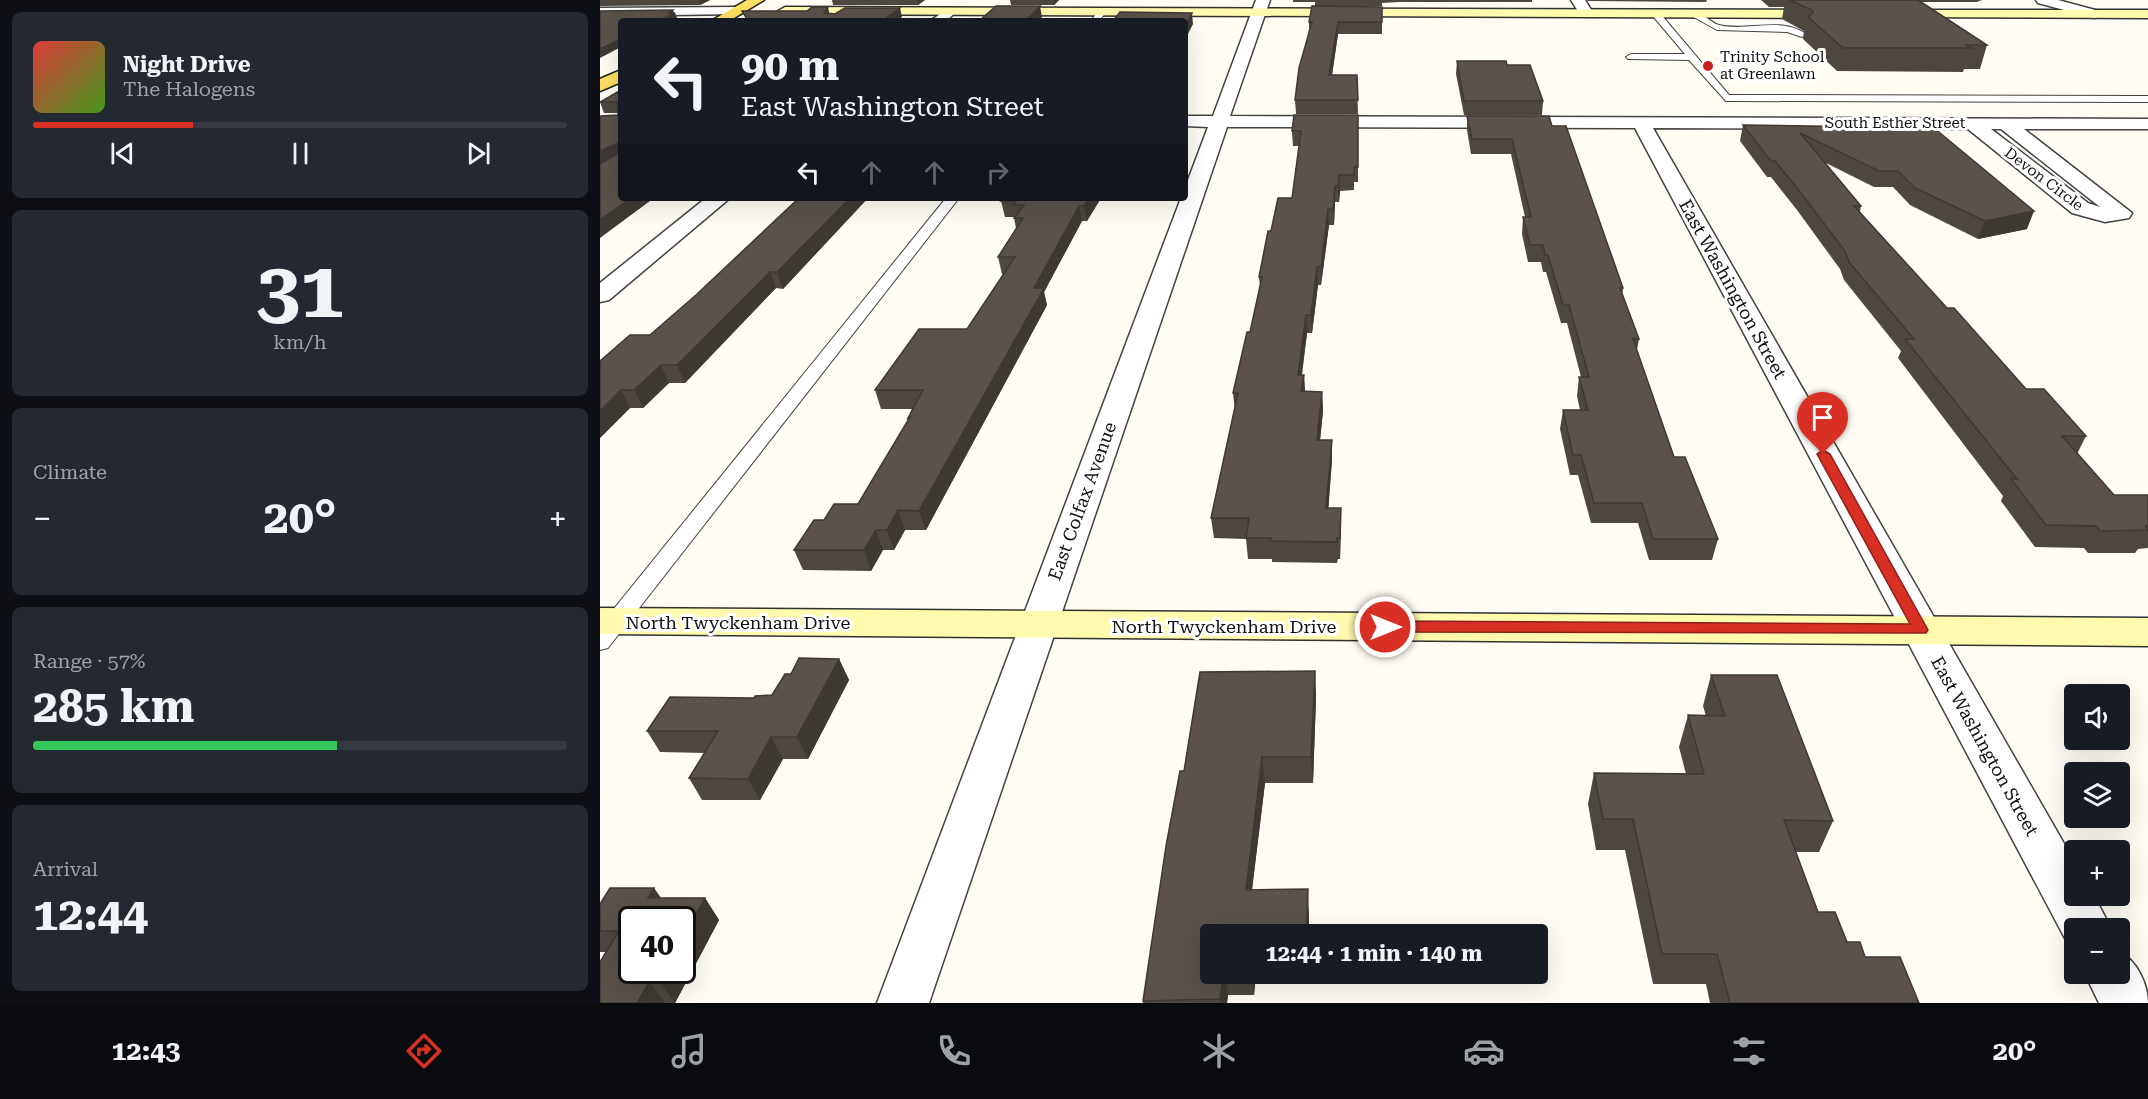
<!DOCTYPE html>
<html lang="en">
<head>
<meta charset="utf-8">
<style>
  :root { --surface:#171b24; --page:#242831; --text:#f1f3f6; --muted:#9ea1a6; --line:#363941; --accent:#d93025 }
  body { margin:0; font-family:"Roboto Serif",serif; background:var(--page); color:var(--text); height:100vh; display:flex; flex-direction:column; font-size:22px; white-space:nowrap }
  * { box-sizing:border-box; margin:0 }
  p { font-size:20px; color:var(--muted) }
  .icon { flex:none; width:33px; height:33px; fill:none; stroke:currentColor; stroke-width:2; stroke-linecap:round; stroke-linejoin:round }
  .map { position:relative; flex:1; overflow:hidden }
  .sheet { display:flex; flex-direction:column; gap:12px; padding:12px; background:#0d0f14; width:600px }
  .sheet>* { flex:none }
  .banner { position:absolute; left:18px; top:18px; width:570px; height:183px; border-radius:6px; box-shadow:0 6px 24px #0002; background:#171b24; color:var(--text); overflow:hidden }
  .tools { position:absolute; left:1464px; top:684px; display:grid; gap:12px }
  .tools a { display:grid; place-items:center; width:66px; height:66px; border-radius:6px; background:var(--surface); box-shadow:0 6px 24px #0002; font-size:30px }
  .speed { position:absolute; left:18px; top:906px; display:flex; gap:12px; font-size:30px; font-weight:700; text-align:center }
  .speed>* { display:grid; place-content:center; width:78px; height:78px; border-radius:50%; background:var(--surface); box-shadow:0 6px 24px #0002; line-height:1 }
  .speed .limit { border:3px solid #111; border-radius:9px; background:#fff; color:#111 }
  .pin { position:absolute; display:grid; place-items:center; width:51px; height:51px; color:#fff; margin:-62px -26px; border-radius:50% 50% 50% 0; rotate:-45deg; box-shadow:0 0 6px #0007 }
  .pin .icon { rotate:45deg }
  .me { position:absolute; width:66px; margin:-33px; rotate:90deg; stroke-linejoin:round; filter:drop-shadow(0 0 4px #0008) }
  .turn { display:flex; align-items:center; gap:21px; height:126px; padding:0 24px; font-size:27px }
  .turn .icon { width:78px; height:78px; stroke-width:2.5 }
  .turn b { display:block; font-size:42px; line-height:51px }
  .lanes { display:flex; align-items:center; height:57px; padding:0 24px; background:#0003; justify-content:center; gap:30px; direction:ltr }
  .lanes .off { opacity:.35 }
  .big { font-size:45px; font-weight:700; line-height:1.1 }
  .sheet .tile { flex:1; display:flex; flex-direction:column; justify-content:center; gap:9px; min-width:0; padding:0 21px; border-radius:9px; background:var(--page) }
  .sheet .dial { align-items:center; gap:0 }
  .dial b { font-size:78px; line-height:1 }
  .song { display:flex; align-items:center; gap:18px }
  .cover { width:72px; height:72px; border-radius:9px; background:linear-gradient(135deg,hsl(0 70% 55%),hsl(100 70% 35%)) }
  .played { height:6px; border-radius:3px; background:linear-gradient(90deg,var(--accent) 30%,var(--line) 30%) }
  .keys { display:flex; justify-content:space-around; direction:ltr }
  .heat { display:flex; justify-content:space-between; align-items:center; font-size:33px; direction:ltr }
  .charge { height:9px; border-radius:4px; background:linear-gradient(90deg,#34c759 57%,var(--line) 0) }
  .trip { position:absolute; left:600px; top:924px; width:348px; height:60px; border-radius:6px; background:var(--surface); box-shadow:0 6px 24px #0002; font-weight:700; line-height:60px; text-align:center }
  .tab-bar { display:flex; height:96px; justify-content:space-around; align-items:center; background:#090b0e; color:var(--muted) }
  .tab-bar .icon { width:42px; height:42px }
  .tab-bar .current { color:var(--accent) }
  .tab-bar b { font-size:27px; color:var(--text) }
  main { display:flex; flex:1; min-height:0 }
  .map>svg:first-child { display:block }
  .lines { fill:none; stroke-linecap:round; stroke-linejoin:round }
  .lane-casing { stroke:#434343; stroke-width:2 }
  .street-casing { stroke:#434343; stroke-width:3 }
  .secondary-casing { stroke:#323232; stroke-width:3 }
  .primary-casing { stroke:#212121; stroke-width:3 }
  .lane { fill:#fff; fill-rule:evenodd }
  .street { fill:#fff; fill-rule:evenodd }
  .secondary { fill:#fffaae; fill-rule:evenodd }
  .primary { fill:#ffe063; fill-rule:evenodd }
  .wall { fill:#4d4740 }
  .shaded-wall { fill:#3f3934 }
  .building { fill:#5a524b; stroke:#3f3934; stroke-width:1.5 }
  .route { fill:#d93025; stroke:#8d1f18; stroke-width:1.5 }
  .poi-dot { fill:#cc1c1d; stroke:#fff; stroke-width:2 }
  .labels { text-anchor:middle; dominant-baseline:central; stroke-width:6; stroke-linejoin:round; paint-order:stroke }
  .far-poi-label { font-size:15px; fill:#101010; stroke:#fff; text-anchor:start }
  .far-street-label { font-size:15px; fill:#101010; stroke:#fff }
  .street-label { font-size:18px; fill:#101010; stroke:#fff }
</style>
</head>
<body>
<main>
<section class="sheet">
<div class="tile">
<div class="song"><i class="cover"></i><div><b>Night Drive</b><p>The Halogens</p></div></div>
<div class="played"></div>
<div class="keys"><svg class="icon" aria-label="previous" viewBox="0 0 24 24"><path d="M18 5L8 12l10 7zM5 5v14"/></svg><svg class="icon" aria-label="pause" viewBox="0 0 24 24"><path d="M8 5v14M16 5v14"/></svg><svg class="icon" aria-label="next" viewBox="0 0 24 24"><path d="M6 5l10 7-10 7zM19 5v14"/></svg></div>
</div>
<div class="tile dial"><b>31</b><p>km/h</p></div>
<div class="tile"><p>Climate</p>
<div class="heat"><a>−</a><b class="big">20°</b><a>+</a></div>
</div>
<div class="tile"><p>Range · 57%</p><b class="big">285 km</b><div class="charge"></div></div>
<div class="tile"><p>Arrival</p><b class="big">12:44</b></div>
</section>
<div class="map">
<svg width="1548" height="1003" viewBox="0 0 1548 1003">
  <rect width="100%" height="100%" fill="#fffdf3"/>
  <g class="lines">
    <!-- lane casing -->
    <g class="lane-casing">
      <g id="lane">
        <path d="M499,10L506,12L499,21H491Z"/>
        <path d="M1052,11H1058L1129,95L1548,96V102L1126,101L1089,60L1028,59L1026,57L1031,54H1085L1052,15Z"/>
        <path d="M1090,11C1101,10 1109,22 1119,25C1146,32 1182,16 1206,34L1202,37L1187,32L1117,30L1090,15Z"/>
        <path d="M346,198H359L8,648L0,650V626Z"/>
      </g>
    </g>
    <!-- street casing -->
    <g class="street-casing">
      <g id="street">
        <path d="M656,0H670L630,116L1548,119V129H1424L1532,213L1529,218L1505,222L1472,213L1368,129L1053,128L1474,861V896H1494L1511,928H1474V947L1468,944L1035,128L627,127L329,1003H277L581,198H585V188L608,127L585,126V116H613ZM1391,129H1401L1500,207L1488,203Z"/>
        <path d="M971,0H985L993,13L991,16H981Z"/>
        <path d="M1436,0H1458L1499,11L1501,14L1494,18L1438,3Z"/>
        <path d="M136,7L143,11L141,14L0,16V8Z"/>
        <path d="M349,8L356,12L346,21H330Z"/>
        <path d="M106,198H130L9,300L0,302V283Z"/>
        <path d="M1520,953C1537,960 1548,985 1548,1003H1499L1485,974H1520Z"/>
      </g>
    </g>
    <!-- secondary casing -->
    <g class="secondary-casing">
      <g id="secondary">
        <path d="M185,7L1228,10L1235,14L1228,18L180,14L178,11Z"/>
        <path d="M1295,10H1548V18L1290,17L1288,14Z"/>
        <path d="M0,608L1548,618V646L0,634Z"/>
      </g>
    </g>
    <!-- primary casing -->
    <g class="primary-casing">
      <g id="primary">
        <path d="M147,0H164L129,21H111Z"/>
        <path d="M21,70V82L0,91V79Z"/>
      </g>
    </g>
    <!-- lane -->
    <use href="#lane" class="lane"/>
    <!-- street -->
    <use href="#street" class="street"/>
    <!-- secondary -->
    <use href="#secondary" class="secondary"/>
    <!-- primary -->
    <use href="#primary" class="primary"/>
  </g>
  <!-- wall -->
  <g class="wall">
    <path d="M0,0H110L100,5L0,6Z"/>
    <path d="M232,0H325L318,5H233Z"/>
    <path d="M410,0H459L454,5H411Z"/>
    <path d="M693,0H932V2H799L782,3V6H715V2H693Z"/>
    <path d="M987,0H1107L1106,2L988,1Z"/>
    <path d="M1161,0H1382L1377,2H1322L1387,45L1380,69H1364L1363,72L1237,71L1203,39L1204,31L1182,19L1184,7H1169Z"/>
    <path d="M782,7V34H738L732,75H757L758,114H696L695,100L709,30V22Z"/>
    <path d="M857,61L907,65L943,101L942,115H864L856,74Z"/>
    <path d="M21,90L18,115V113H4L0,102Z"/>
    <path d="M758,115V182H754V190L740,191L739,202H735L734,225H729L721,285H718L712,333H707L702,375H704L705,392H722L723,411L720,440H732V460L728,508H741L740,559H738L737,563L672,562V559H648L646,539L614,538L611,518L635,411L633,393L650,332L660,287L659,277L671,231L692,198L699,146H693L692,131Z"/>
    <path d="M867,116L952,126L1023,288L1022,295L1039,339L1037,350L1074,457L1118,539L1112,560H1049L1038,523H991L978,475H970L960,429L963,410H980L977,396L979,377H981L967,323H961L946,272H943L941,262H928L922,234L923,217H925L911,154H871L867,130Z"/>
    <path d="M1143,125L1334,128L1427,229L1378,239L1310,205L1293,187H1274L1226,163L1261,206L1260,212L1347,308L1426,389L1486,436L1477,454L1514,495H1548V548L1538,549L1535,553H1488L1484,548L1435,547L1401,501L1403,496L1298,358L1301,351L1244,280L1240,269L1197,210L1171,177H1167L1140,141Z"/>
    <path d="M196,198H268L183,289L176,288L85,383H69L43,408H30L0,438V361L50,335L96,295L197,200Z"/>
    <path d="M501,198L487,221H482L444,292L447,305L326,530H305L294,550H283L271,571L203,570L194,550L224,520L258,504L308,420V418L312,409H281L275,390L367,329L404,274H402L398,257L416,228L414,218L415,217H405L401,201Z"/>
    <path d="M239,659L249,680L208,759H183L160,800H102L89,778L105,753L60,752L47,731L154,698L172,695L191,674Z"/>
    <path d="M715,671L716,698L713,783H665L652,889L709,915V934H610V974H656L654,995H628L627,1003H543V1001L584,771Z"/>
    <path d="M1111,675L1233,821L1219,852H1196L1218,912L1247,942L1319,1003H1110L1106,984H1053L1025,850H996L988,804L994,773L1086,774L1079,747L1088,715L1106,716L1103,706Z"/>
    <path d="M61,898H105L119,920L75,1003H0L6,952H0V904Z"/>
  </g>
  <!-- shaded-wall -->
  <g class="shaded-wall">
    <path d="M99,0H110L100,5Z"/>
    <path d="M317,0H325L318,5Z"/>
    <path d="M453,0H459L454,5Z"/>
    <path d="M440,6L442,17L439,21H426Z"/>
    <path d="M228,7L230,17L224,13Z"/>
    <path d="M300,8L302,17L297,21H282Z"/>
    <path d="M73,10L74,13H75L78,20L75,21H58L69,13Z"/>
    <path d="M592,13L593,24L585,40V26Z"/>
    <path d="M738,22V34L730,88L729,75Z"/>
    <path d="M21,39V47L0,58V49Z"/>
    <path d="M18,143L21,155L0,166V151Z"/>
    <path d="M739,175L740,191L739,202L738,186Z"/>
    <path d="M735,186V202L734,225L733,209Z"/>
    <path d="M31,198H54L0,238V220Z"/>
    <path d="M250,198H268L183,289L177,272Z"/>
    <path d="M489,198H501L487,221L484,206Z"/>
    <path d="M479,206L482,221L444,292L447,305L326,530L319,511L434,288Z"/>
    <path d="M728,209L729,225L721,285V267Z"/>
    <path d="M1434,211L1427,229L1378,239L1385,221Z"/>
    <path d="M717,267L718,285L712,333L711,315Z"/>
    <path d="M170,272L176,288L85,383L77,365Z"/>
    <path d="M706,315L707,333L699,393L698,375Z"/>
    <path d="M61,365L69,383L43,408L34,390Z"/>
    <path d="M704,375L705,394L701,391Z"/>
    <path d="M21,390L30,408L0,438V411Z"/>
    <path d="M722,392L723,411L718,460L717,440Z"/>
    <path d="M732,440V460L727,528L726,508Z"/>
    <path d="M741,508V528L740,559V538Z"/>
    <path d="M298,510L305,530L294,550L287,530Z"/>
    <path d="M276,530L283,550L271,571L264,550Z"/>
    <path d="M239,659L249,680L208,759L197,737Z"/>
    <path d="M715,671L716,698L713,783L711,757Z"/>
    <path d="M171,737L183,759L160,800L148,779Z"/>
    <path d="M662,757L665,783L649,915L646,890Z"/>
    <path d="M54,888L69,909L48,898Z"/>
    <path d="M708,889L709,915V934H706Z"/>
    <path d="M105,898L119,920L75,1003L59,982L65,970H82V939Z"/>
    <path d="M623,974H625L628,995L627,1003H621L620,999Z"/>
    <path d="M651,974H656L654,995Z"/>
    <path d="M49,982L65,1002V1003H37Z"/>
  </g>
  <!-- building -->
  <g class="building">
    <path d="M1190,0H1318L1387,45H1366L1371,48H1243L1208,17L1213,13L1212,10Z"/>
    <path d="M396,6H440L426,21H379Z"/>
    <path d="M712,6L782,7V22H738L729,75H757L758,100H695L699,68L712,22H709Z"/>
    <path d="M212,7H228L224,13L235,14L245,8H300L282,21H144L147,19L142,11H207Z"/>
    <path d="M73,10L69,13H75L58,21H21V39L0,49V11Z"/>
    <path d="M520,12L592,13L585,26V21H513Z"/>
    <path d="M857,61H906L907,65H930L943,101H864Z"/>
    <path d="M21,90V198H31L0,220V164L17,154L18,143L0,151V116L18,115V102H0Z"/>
    <path d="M694,115H758V167H754V175H739L738,186H735L733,209H728L721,267H717L711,315H706L698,375H704L701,391L722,392L717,440H732L726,508H741L740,538H737V542L670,541L671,538H646L649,518H611L638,393H633L647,332H650L662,277H659L668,231H671L678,198H692L701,131H692Z"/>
    <path d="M867,116H949L952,126H966L1023,288H1020L1039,339H1033L1074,457H1085L1118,539H1053L1042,503H994L981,455H973L963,410H988L979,377H989L969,305H963L948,255H945L943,245H930L923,217H931L912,139H872Z"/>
    <path d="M1143,125L1334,128L1434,211L1385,221L1315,188L1298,171H1279L1200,133L1261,206H1254L1347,308H1354L1426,389H1444L1486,436H1462L1514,495H1548V526H1545L1548,530L1500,531L1496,526L1446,525L1411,479H1417L1305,339H1314L1249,262L1245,251L1201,193L1175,161H1171Z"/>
    <path d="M199,198H250L177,272H170L77,365H61L34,390H21L0,411V361L30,335H50L96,295Z"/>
    <path d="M404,198H489L484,206H479L434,288H444L319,511L298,510L287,530H276L264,550H194L214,520H224L234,504H258L310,417L308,418L323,390H275L319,329H367L415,257H398L423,218H414L424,205H413L416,201H401Z"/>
    <path d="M199,658L239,659L197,737H171L148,779L89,778L118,731H47L70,697L154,698L155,696L172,695L185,674H191Z"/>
    <path d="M715,671L711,757H662L646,890L708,889L706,934H610V974H623L620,999L543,1001L566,846L580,771H584L600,672Z"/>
    <path d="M1111,675H1177L1233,821L1184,820L1218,912H1235L1247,942H1260L1265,957H1300L1319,1003H1130L1117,954H1062L1033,819H1003L994,773L1104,774L1088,715L1125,716Z"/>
    <path d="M10,888H54L48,898H105L82,939V920H32V970H65L59,982H49L37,1003H0V962L19,931H0V904Z"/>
  </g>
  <!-- route -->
  <path class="route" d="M1223,450L1230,454L1328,630L1326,633L785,632L777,627L785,621L1310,624L1217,454Z"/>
  <!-- markers -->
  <circle class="poi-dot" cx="1108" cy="66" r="6"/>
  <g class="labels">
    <!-- far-poi labels -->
    <g class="far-poi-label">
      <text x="1120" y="57">Trinity School<tspan x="1120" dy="17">at Greenlawn</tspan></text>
    </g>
    <!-- far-street labels -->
    <g class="far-street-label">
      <text x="1295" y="123">South Esther Street</text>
      <text transform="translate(1444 179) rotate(37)">Devon Circle</text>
    </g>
    <!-- street labels -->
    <g class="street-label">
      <text transform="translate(1133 289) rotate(61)">East Washington Street</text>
      <text transform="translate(482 501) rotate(-70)">East Colfax Avenue</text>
      <text x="138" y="622">North Twyckenham Drive</text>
      <text x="624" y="626">North Twyckenham Drive</text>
      <text transform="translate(1385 746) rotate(61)">East Washington Street</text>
    </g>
  </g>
</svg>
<div class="tools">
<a><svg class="icon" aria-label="sound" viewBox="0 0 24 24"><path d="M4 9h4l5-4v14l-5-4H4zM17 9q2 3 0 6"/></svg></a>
<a><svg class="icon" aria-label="layers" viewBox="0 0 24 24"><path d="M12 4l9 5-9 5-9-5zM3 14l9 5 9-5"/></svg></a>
<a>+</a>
<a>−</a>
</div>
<div class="speed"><div class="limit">40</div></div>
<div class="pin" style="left:1223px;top:454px;background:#d93025"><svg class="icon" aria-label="arrive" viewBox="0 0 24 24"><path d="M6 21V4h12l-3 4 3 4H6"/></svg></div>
<svg class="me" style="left:785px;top:627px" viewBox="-20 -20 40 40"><circle r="17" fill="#d93025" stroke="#fff" stroke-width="3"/><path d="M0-11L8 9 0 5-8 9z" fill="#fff"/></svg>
<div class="trip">12:44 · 1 min · 140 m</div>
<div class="banner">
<div class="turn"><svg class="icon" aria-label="left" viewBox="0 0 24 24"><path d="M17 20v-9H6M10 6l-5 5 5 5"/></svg><div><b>90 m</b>East Washington Street</div></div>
<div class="lanes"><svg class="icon" aria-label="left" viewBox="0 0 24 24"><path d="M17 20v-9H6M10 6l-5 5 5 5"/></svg><svg class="icon off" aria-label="ahead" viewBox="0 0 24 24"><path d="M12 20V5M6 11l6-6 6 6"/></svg><svg class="icon off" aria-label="ahead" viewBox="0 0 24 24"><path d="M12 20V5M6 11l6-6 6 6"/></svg><svg class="icon off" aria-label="right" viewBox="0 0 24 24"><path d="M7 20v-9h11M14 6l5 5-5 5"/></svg></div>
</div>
</div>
</main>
<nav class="tab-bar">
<b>12:43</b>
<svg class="icon current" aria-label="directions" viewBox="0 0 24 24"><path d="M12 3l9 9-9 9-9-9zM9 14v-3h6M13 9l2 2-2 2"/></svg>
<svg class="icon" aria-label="music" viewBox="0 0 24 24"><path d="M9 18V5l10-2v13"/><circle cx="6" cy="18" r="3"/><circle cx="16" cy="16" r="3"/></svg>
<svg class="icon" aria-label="phone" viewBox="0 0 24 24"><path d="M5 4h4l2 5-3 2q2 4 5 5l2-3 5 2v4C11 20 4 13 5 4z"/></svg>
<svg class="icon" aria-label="climate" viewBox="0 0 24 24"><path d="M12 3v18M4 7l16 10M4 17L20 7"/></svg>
<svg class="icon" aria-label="car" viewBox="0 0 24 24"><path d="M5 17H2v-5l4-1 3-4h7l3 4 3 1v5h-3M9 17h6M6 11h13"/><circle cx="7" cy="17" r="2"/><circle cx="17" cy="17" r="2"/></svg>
<svg class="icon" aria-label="filters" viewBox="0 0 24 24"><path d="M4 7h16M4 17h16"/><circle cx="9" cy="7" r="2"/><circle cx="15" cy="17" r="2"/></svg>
<b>20°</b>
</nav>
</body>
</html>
